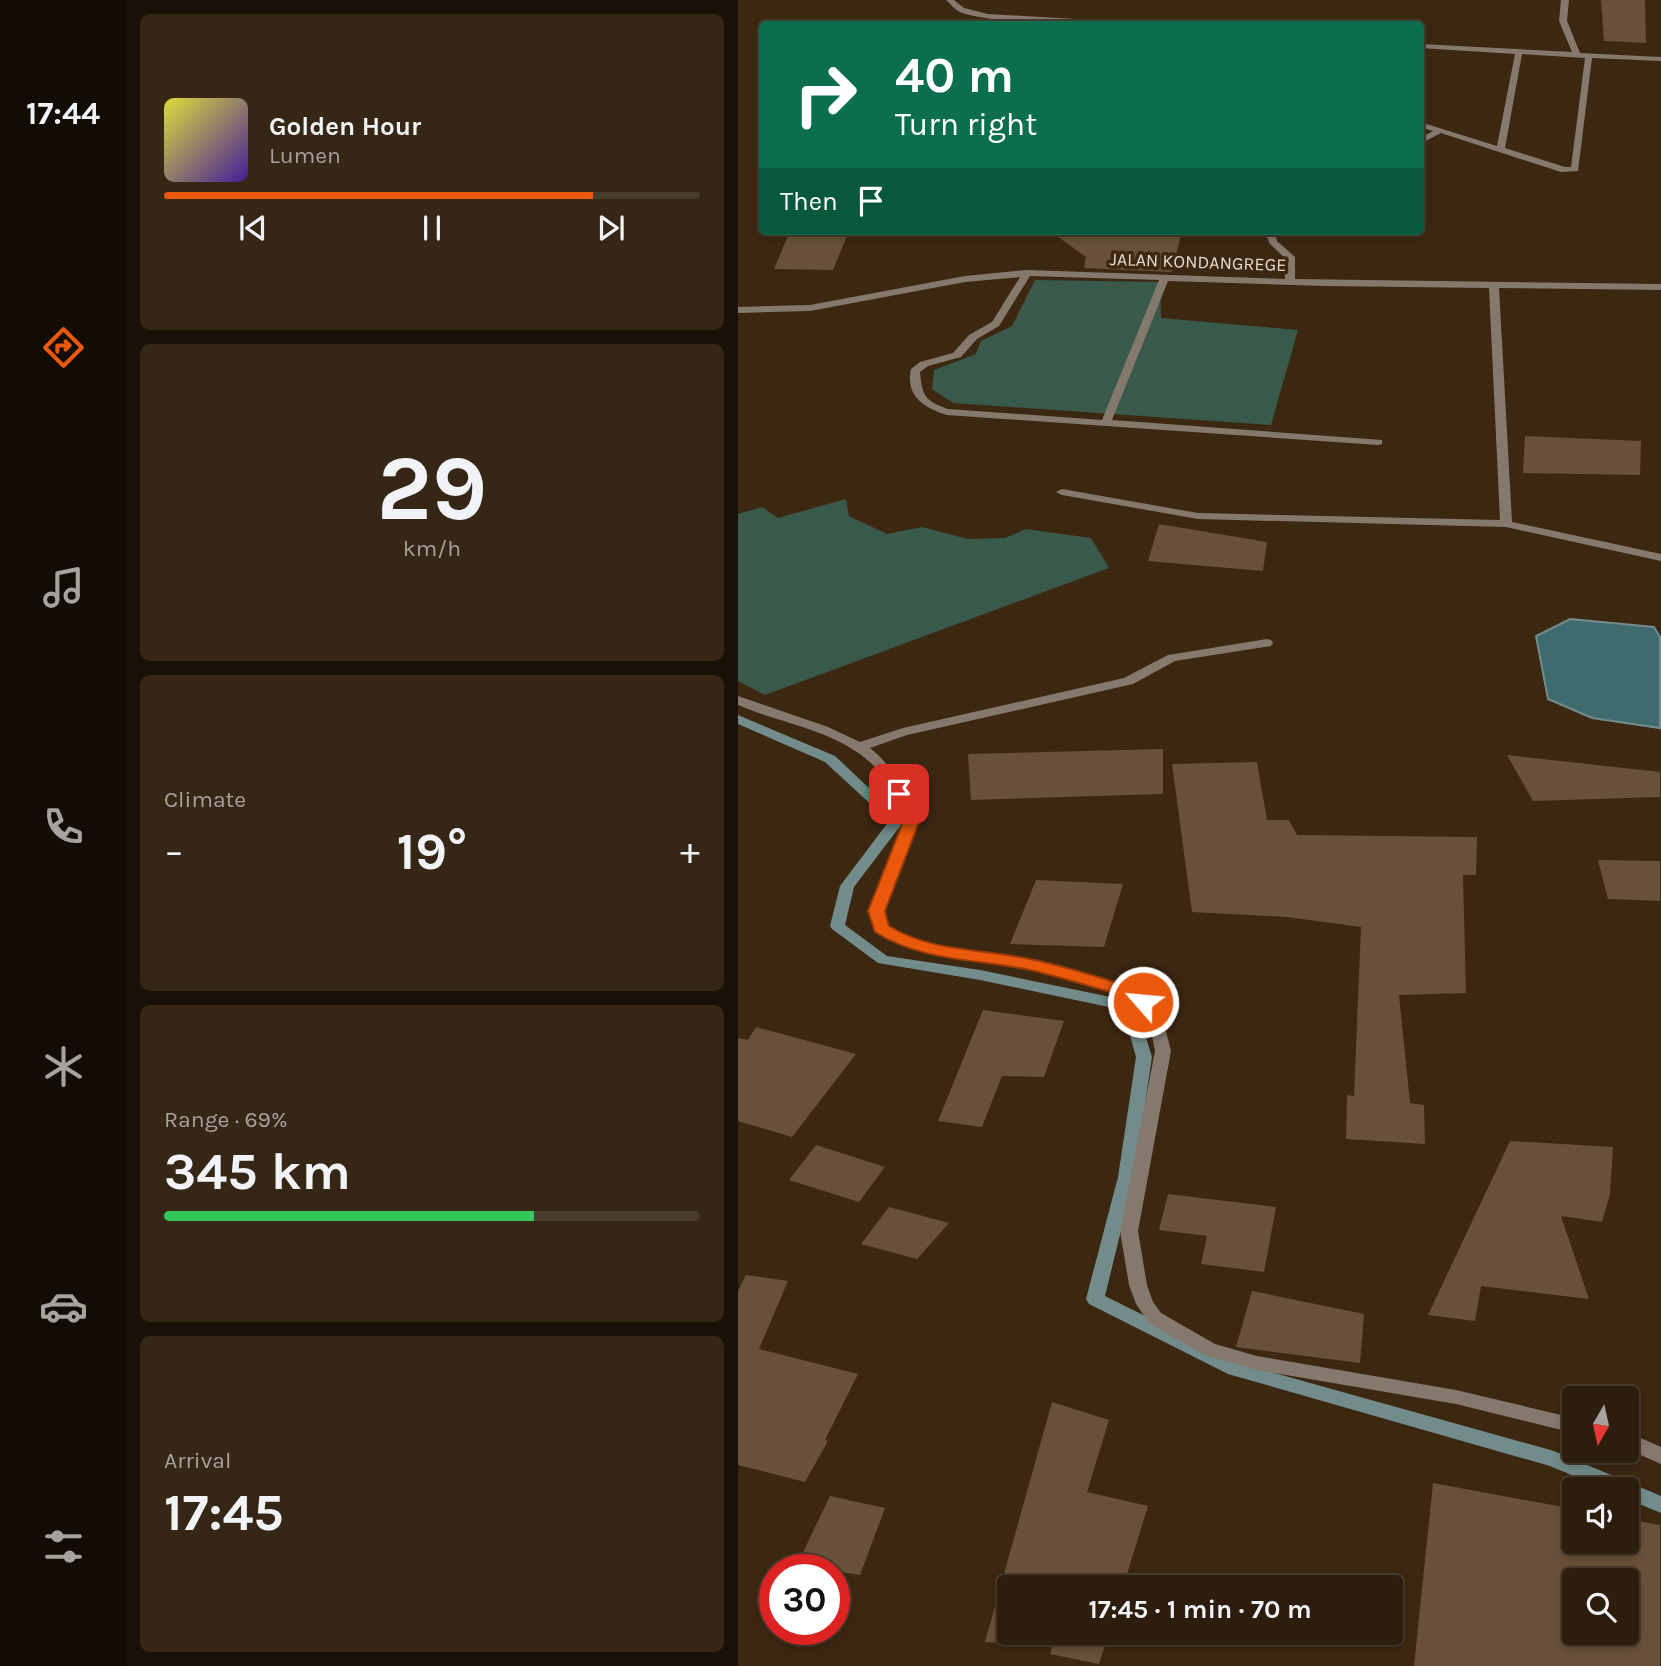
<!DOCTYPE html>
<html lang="en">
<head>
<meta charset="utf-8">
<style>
  :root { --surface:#2d1d0d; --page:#352616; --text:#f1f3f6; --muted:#a7a29d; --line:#483b2e; --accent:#ea580c }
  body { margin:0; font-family:Karla,sans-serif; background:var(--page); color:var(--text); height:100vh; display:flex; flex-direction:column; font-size:26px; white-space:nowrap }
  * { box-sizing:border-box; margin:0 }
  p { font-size:23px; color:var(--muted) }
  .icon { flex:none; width:38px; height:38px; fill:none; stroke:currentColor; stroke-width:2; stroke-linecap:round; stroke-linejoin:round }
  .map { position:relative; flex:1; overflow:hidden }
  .side { display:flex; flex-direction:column; gap:14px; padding:14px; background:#191007; width:612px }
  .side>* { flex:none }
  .hud { position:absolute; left:21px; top:21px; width:665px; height:214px; border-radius:7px; box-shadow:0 4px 10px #0003,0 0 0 2px var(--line); background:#0b6e4f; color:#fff; overflow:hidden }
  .needle { width:46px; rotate:189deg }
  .buttons { position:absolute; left:824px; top:1386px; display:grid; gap:14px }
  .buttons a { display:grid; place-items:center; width:77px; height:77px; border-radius:7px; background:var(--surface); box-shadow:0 4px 10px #0003,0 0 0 2px var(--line); font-size:35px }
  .speed { position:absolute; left:21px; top:1554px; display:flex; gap:14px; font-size:35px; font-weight:700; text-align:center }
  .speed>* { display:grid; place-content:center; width:91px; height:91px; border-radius:50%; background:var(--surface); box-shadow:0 4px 10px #0003,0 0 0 2px var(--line); line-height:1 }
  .speed .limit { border:10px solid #d22; background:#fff; color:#111 }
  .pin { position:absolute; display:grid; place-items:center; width:60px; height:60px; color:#fff; margin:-30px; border-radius:14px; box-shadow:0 4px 10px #0006 }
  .me { position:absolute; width:77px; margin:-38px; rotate:297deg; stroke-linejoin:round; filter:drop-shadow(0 0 5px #0008) }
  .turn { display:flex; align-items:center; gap:24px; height:147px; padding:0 21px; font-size:32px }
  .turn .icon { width:91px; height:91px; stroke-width:2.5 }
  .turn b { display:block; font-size:49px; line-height:60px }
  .then { display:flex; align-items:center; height:66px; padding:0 21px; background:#0003; gap:14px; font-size:26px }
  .big { font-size:52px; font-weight:700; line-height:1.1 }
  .side .widget { flex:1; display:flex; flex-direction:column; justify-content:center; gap:10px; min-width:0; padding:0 24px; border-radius:10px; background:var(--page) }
  .side .dial { align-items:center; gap:0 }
  .dial b { font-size:91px; line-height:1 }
  .song { display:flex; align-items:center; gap:21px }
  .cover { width:84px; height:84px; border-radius:10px; background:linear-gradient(135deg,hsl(60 70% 55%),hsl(260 70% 35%)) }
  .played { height:7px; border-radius:4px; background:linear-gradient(90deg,var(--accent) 80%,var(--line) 80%) }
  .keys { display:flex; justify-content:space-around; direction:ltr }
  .heat { display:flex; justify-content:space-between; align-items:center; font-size:38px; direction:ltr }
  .charge { height:10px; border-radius:5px; background:linear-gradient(90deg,#34c759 69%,var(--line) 0) }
  .trip { position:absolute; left:259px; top:1575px; width:406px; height:70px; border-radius:7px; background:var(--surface); box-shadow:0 4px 10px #0003,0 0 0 2px var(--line); font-weight:700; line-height:70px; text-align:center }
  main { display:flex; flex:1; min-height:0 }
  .dock { display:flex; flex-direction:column; width:126px; justify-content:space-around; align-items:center; background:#120c05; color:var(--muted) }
  .dock .icon { width:49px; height:49px }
  .dock .selected { color:var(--accent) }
  .dock b { font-size:32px; color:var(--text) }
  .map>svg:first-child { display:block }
  .green { fill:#395a4b }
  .water { fill:#3f6b6e; stroke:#718c8a; stroke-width:2 }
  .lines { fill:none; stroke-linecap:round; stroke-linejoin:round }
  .stream { fill:#718c8a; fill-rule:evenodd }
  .building { fill:#695139; fill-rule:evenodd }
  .street { fill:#85796e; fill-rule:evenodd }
  .route { fill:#ea580c; stroke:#983908; stroke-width:2 }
  .labels { text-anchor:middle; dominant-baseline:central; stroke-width:7; stroke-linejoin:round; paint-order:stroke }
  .far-street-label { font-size:18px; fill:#e7d9cc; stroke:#3c2711 }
</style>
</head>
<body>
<main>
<nav class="dock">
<b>17:44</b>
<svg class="icon selected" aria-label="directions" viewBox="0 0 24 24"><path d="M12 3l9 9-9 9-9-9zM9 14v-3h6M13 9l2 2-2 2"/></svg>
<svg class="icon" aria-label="music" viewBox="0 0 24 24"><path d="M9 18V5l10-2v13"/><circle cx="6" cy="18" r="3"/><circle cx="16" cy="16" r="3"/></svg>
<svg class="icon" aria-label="phone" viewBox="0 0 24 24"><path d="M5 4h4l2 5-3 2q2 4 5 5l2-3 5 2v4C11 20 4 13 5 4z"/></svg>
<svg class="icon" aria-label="climate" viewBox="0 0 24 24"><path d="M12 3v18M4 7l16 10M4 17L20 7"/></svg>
<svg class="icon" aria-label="car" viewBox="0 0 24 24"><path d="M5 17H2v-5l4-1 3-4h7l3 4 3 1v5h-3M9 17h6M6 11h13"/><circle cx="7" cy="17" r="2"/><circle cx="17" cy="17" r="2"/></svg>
<svg class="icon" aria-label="filters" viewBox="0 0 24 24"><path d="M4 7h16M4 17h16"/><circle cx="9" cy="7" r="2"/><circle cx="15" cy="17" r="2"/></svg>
</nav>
<section class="side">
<div class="widget">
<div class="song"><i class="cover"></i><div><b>Golden Hour</b><p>Lumen</p></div></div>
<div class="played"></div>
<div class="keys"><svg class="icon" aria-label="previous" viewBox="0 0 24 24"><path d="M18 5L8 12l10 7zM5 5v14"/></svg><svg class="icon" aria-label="pause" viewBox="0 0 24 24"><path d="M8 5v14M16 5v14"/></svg><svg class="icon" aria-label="next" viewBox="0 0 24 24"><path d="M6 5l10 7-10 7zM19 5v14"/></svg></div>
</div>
<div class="widget dial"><b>29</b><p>km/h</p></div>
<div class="widget"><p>Climate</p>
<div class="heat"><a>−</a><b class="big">19°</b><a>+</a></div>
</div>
<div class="widget"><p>Range · 69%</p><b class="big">345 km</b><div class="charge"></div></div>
<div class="widget"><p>Arrival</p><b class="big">17:45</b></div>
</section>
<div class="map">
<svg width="923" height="1666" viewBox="0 0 923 1666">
  <rect width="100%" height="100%" fill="#3c2711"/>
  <!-- green -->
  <g class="green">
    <path d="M297,280L422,282L423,318L560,330L533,425L215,403L194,389L196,370L238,354L243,341L274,326Z"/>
    <path d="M108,499L111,516L149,534L184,527L230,539L267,538L288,529L353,538L371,568L27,695L0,681V514L24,507L40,518Z"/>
  </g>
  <!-- water -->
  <path class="water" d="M832,619L916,627L922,637V728L854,718L810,699L798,636Z"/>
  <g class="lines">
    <!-- stream -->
    <path class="stream" d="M0,715L97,756L166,821L116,887L107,925L149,956L242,970L397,1002L414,1057L396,1177L367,1296L501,1363L816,1451L923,1496V1513L889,1499V1489H867L812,1466L490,1374L351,1304L348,1299L380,1177L398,1057L385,1010L242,980L140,963L94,929L92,926L102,886L151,821L87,762L0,724Z"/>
  </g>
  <!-- building -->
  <g class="building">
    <path d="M863,0H907L908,43L866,41Z"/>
    <path d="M52,231H111L95,270L36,269Z"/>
    <path d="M312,231H444L434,272L346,268L348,257Z"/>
    <path d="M787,436L903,441L902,475L785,473Z"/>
    <path d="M421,524L529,542L525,571L410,561Z"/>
    <path d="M425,749V794L233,800L230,754Z"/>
    <path d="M769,755L922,772V797L795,801Z"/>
    <path d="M519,762L529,820H551L559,835L739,837L738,875H725L728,993L661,995L672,1103L686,1105L687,1144L608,1139L609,1095L616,1096L623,927L549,917L454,912L434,764Z"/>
    <path d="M860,860L922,861V901L870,899Z"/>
    <path d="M298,880L385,884L366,947L272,944Z"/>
    <path d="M245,1010L326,1021L306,1077L264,1076L244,1127L200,1121Z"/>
    <path d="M18,1027L118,1054L54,1137L0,1121V1038L10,1040Z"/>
    <path d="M772,1141L875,1147L872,1194L864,1222L823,1216L851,1299L743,1286L737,1321L690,1315Z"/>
    <path d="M78,1145L147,1167L121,1202L51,1180Z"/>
    <path d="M430,1194L538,1207L526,1272L463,1264L469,1236L421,1230Z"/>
    <path d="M151,1207L211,1223L179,1259L123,1244Z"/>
    <path d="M8,1275L50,1281L21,1349L120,1374L87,1440L90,1441L67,1482L0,1465V1291Z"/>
    <path d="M514,1291L626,1314L622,1363L498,1347Z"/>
    <path d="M314,1402L371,1420L349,1492L410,1506L385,1587H271V1633H371L361,1664L312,1654L315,1645L247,1642Z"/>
    <path d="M695,1483L836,1509V1542H889V1519L922,1525V1666H676ZM836,1580H889V1633H836Z"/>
    <path d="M92,1496L147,1508L122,1575L59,1565Z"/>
  </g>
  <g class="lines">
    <!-- street -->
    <g class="street">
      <path d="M208,0H216L226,8L250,14L389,22L393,24C366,27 240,23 220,11C216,9 212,3 208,0Z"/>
      <path d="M823,0H831L829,21L842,53L923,57V61L854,58L840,171L823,172L703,133L682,144V138L695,131L682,127V122L759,146L777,54L682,48V44L834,52L821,21ZM784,54L847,58L833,167H827L767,148Z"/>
      <path d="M526,231H536L539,241L557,257V279L923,284V290L761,288L774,522L923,554V561L768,527L460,519L324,495L318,492L324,489L460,513L762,520L751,288L586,286L430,281L374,420L644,440V444L640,445L209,415C186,408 167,396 173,369L182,362L215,353L231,335L254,322L282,277L227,282L72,311L0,313V307L72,305L227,276L289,270L547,279V258L532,244ZM292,276L421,280L364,420L210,409C187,401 184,396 182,372L190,366L223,357L239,339L261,326Z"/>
      <path d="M529,639L533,640L535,643L533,646L437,661L395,684L169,735L132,748C159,770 166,791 180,822L146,911L150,927L165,934L196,945L301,962L397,987L410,998L424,1016L433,1051L400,1231L409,1285L415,1302L423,1313L477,1344L519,1356L718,1390L836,1418V1433L718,1404L519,1370L466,1355L411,1323L398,1304L391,1285L382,1231L417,1051L411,1021L400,1006L387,995L301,972L195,954L172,948L138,932L132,911L166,822C160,809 157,794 149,782C116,732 51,727 0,705V696L90,727L122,742L165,728L386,678L430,655Z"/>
      <path d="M889,1432L923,1447V1464L889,1449Z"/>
    </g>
  </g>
  <!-- route -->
  <path class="route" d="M161,789L168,794L181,822L147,911L151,926C192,951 241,949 287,958C325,965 362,978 398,988L414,1002L411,1006H399L386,996C353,987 320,976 287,969C235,959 183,961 137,932L130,911L165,822L153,794Z"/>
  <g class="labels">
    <!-- far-street labels -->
    <g class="far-street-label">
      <text transform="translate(460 262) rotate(2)">JALAN KONDANGREGE</text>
    </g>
  </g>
</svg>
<div class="buttons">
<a><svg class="needle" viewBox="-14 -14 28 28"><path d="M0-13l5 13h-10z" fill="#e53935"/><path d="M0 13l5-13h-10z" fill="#a7a29d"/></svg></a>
<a><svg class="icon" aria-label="sound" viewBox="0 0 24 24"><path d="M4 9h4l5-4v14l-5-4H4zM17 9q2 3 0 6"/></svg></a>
<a><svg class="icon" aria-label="search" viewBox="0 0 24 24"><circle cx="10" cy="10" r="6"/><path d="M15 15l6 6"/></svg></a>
</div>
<div class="speed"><div class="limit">30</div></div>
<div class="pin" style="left:161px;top:794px;background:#d93025"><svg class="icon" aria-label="arrive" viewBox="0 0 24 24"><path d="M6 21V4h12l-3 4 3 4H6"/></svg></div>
<svg class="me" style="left:405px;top:1002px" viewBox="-20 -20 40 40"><circle r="17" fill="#ea580c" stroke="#fff" stroke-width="3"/><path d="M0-11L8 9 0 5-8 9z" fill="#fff"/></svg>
<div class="trip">17:45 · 1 min · 70 m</div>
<div class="hud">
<div class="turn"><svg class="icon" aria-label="right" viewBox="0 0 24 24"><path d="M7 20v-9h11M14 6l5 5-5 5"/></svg><div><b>40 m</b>Turn right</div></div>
<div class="then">Then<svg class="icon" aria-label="arrive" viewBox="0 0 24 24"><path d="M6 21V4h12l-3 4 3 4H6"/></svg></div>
</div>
</div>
</main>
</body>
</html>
